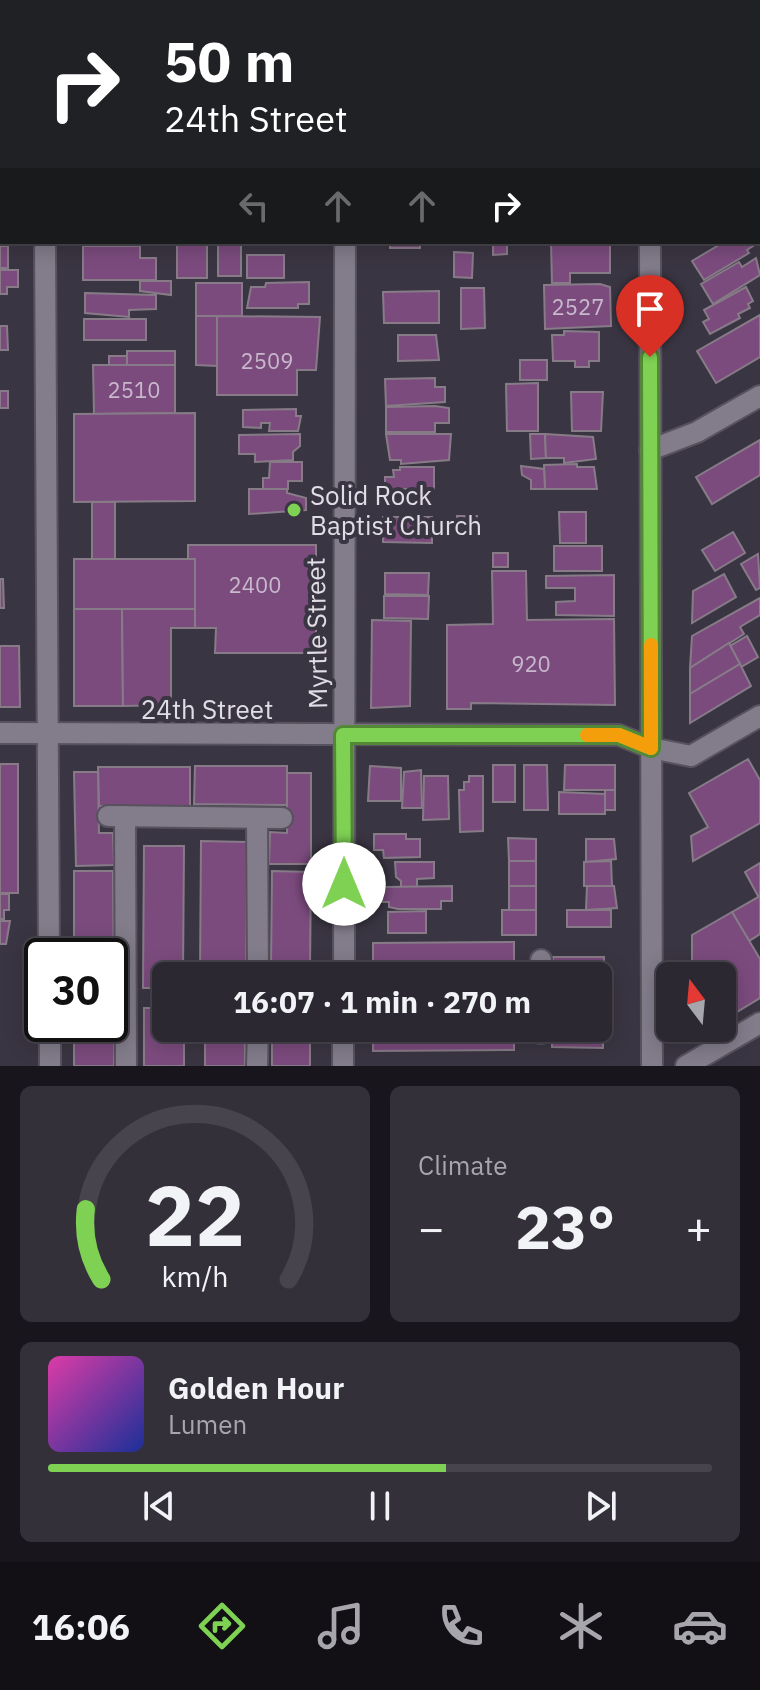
<!DOCTYPE html>
<html lang="en">
<head>
<meta charset="utf-8">
<style>
  :root { --surface:#2c2832; --page:#34303a; --text:#f1f3f6; --muted:#a6a6ac; --line:#48444d; --accent:#7ed153 }
  body { margin:0; font-family:"IBM Plex Sans",sans-serif; background:var(--page); color:var(--text); height:100vh; display:flex; flex-direction:column; font-size:30px; white-space:nowrap }
  * { box-sizing:border-box; margin:0 }
  p { font-size:26px; color:var(--muted) }
  .icon { flex:none; width:44px; height:44px; fill:none; stroke:currentColor; stroke-width:2; stroke-linecap:round; stroke-linejoin:round }
  .map { position:relative; height:1066px; overflow:hidden }
  .drawer { display:flex; flex-direction:column; gap:20px; padding:20px; background:#18161c; flex:1 }
  .drawer>* { flex:none }
  .hud { position:absolute; left:0px; top:0px; width:760px; height:244px; box-shadow:0 4px 20px #0003,0 0 0 2px var(--line); background:#202124; color:#fff; overflow:hidden }
  .needle { width:52px; rotate:344deg }
  .controls { position:absolute; left:656px; top:962px; display:grid; gap:16px }
  .controls a { display:grid; place-items:center; width:80px; height:80px; border-radius:12px; background:var(--surface); box-shadow:0 4px 20px #0003,0 0 0 2px var(--line); font-size:40px }
  .speed { position:absolute; left:24px; top:938px; display:flex; gap:16px; font-size:40px; font-weight:700; text-align:center }
  .speed>* { display:grid; place-content:center; width:104px; height:104px; border-radius:50%; background:var(--surface); box-shadow:0 4px 20px #0003,0 0 0 2px var(--line); line-height:1 }
  .speed .limit { border:4px solid #111; border-radius:12px; background:#fff; color:#111 }
  .pin { position:absolute; display:grid; place-items:center; width:68px; height:68px; color:#fff; margin:-82px -34px; border-radius:50% 50% 50% 0; rotate:-45deg; box-shadow:0 0 8px #0007 }
  .pin .icon { rotate:45deg }
  .me { position:absolute; width:88px; margin:-44px; rotate:0deg; stroke-linejoin:round; filter:drop-shadow(0 0 6px #0008) }
  .turn { display:flex; align-items:center; gap:28px; height:168px; padding:0 32px; font-size:36px }
  .turn .icon { width:104px; height:104px; stroke-width:2.5 }
  .turn b { display:block; font-size:56px; line-height:68px }
  .lanes { display:flex; align-items:center; height:76px; padding:0 32px; background:#0003; justify-content:center; gap:40px; direction:ltr }
  .lanes .off { opacity:.35 }
  .big { font-size:60px; font-weight:700; line-height:1.1 }
  .drawer .tile { flex:1; display:flex; flex-direction:column; justify-content:center; gap:12px; min-width:0; padding:0 28px; border-radius:12px; background:var(--page) }
  .drawer .dial { align-items:center; gap:0 }
  .dial svg { height:208px; overflow:visible; fill:none; stroke:var(--line); stroke-width:7; stroke-linecap:round; text-anchor:middle }
  .dial text { fill:var(--text); stroke:none }
  .song { display:flex; align-items:center; gap:24px }
  .cover { width:96px; height:96px; border-radius:12px; background:linear-gradient(135deg,hsl(320 70% 55%),hsl(230 70% 35%)) }
  .played { height:8px; border-radius:4px; background:linear-gradient(90deg,var(--accent) 60%,var(--line) 60%) }
  .keys { display:flex; justify-content:space-around; direction:ltr }
  .heat { display:flex; justify-content:space-between; align-items:center; font-size:44px; direction:ltr }
  .drawer .tiles { flex:1; display:grid; gap:20px; grid-template-columns:1fr 1fr }
  .tile:last-child { grid-column:span 2 }
  .trip { position:absolute; left:152px; top:962px; width:460px; height:80px; border-radius:12px; background:var(--surface); box-shadow:0 4px 20px #0003,0 0 0 2px var(--line); font-weight:700; line-height:80px; text-align:center }
  .menu { display:flex; height:128px; justify-content:space-around; align-items:center; background:#121014; color:var(--muted) }
  .menu .icon { width:56px; height:56px }
  .menu .current { color:var(--accent) }
  .menu b { font-size:36px; color:var(--text) }
  .map>svg:first-child { display:block }
  .building { fill:#7b4b7d; stroke:#877b88; stroke-width:2 }
  .lines { fill:none; stroke-linecap:round; stroke-linejoin:round }
  .minor-casing { stroke:#57525d; stroke-width:24 }
  .secondary-casing { stroke:#57525d; stroke-width:24 }
  .minor { stroke:#827c8b; stroke-width:20 }
  .secondary { stroke:#827c8b; stroke-width:20 }
  .route-casing { stroke:#528836; stroke-width:20 }
  .route { stroke:#7ed153; stroke-width:14 }
  .slow { stroke:#f59e0b; stroke-width:14 }
  .poi-dot { fill:#7ed153; stroke:#3a3542; stroke-width:3 }
  .labels { text-anchor:middle; dominant-baseline:central; stroke-width:8; stroke-linejoin:round; paint-order:stroke }
  .number-label { font-size:22px; fill:#c8b8cc }
  .poi-label { font-size:26px; fill:#e1dde6; stroke:#3a3542; text-anchor:start }
  .street-label { font-size:26px; fill:#e1dde6; stroke:#3a3542 }
</style>
</head>
<body>
<div class="map">
<svg width="760" height="1066" viewBox="0 0 760 1066">
  <rect width="100%" height="100%" fill="#3a3542"/>
  <!-- building -->
  <g class="building">
    <rect x="11" y="0" width="287" height="2"/>
    <rect x="85" y="242" width="48" height="3"/>
    <rect x="177" y="242" width="30" height="36"/>
    <rect x="218" y="242" width="23" height="34"/>
    <rect x="390" y="242" width="30" height="6"/>
    <path d="M493,242H507V254L493,255Z"/>
    <path d="M724,242H750L753,246L747,250L749,253L704,280L692,261Z"/>
    <path d="M551,243H610V273H570V283H552Z"/>
    <rect x="0" y="246" width="8" height="22"/>
    <path d="M83,246H140V258H156V280H83Z"/>
    <path d="M454,252L473,253L472,278L454,277Z"/>
    <rect x="247" y="255" width="37" height="23"/>
    <path d="M756,258L760,275L713,304L701,284L739,262L742,267Z"/>
    <path d="M0,270H18V287H7V294H0Z"/>
    <path d="M140,281H171V295L140,291Z"/>
    <path d="M309,282V304H298V308H247L251,287H265L266,283Z"/>
    <rect x="196" y="283" width="46" height="33"/>
    <path d="M600,284L610,287L611,326L545,329L544,285Z"/>
    <path d="M746,287L753,301L748,304L750,308L738,314L740,318L710,334L703,322L709,319L704,310Z"/>
    <path d="M461,288H484L485,328L461,329Z"/>
    <path d="M439,291V323H384L383,292Z"/>
    <path d="M85,293L156,295V309L129,310V317L85,313Z"/>
    <path d="M760,315V357L716,383L697,351Z"/>
    <path d="M196,316H217V366L196,365Z"/>
    <path d="M217,316L320,317L316,370H297V395H217Z"/>
    <rect x="84" y="319" width="62" height="21"/>
    <path d="M0,326H7L8,350H0Z"/>
    <path d="M564,331L599,332V361H589V367H575V361H553L552,335H564Z"/>
    <path d="M398,335H436L439,360L398,361Z"/>
    <rect x="127" y="351" width="48" height="14"/>
    <rect x="109" y="356" width="18" height="9"/>
    <rect x="520" y="360" width="27" height="20"/>
    <path d="M93,365H175V413L94,414Z"/>
    <path d="M435,378V387H445V402L386,406L385,379Z"/>
    <path d="M538,383V431H507L506,384Z"/>
    <rect x="0" y="391" width="8" height="17"/>
    <path d="M571,392H603L601,431H572Z"/>
    <path d="M435,406L449,408V423H435V432H386V407Z"/>
    <path d="M296,409V416H301L298,431H269L270,423H261V428L243,427V410Z"/>
    <path d="M195,413V501L74,502V414Z"/>
    <path d="M300,434V446L293,452V460L255,462V454H239V435Z"/>
    <path d="M386,434H451L449,460L401,464V460H390Z"/>
    <path d="M530,434H545L546,458L531,459Z"/>
    <path d="M545,434L593,437L596,459L564,463V458H546Z"/>
    <path d="M760,440V475L712,504L696,477Z"/>
    <path d="M270,462H302V481H288V489H263V478H269Z"/>
    <path d="M577,464V467H594L597,489H545L544,465Z"/>
    <path d="M521,466L544,469L545,489H531V480L522,475Z"/>
    <path d="M400,467H434V489H385V477H394L393,470H400Z"/>
    <path d="M249,489H287V493L306,498V510L249,514Z"/>
    <rect x="92" y="502" width="23" height="57"/>
    <path d="M559,512H586V543H560Z"/>
    <path d="M457,516H477L476,536H457Z"/>
    <path d="M383,517H432V543L383,542Z"/>
    <path d="M733,532L745,553L715,571L702,550Z"/>
    <path d="M188,545H316V653H215L216,628H195V559H188Z"/>
    <rect x="554" y="546" width="48" height="25"/>
    <rect x="493" y="553" width="15" height="14"/>
    <path d="M758,554L760,588L756,590L741,564Z"/>
    <rect x="74" y="559" width="121" height="50"/>
    <path d="M492,571H526L527,620L614,619L615,705L471,703V709H447V625L493,624Z"/>
    <path d="M385,573H429L428,595L385,594Z"/>
    <path d="M724,574L736,597L692,623L693,591Z"/>
    <path d="M614,575V616L556,615V602L575,601V588H546V576Z"/>
    <path d="M0,579H3L4,608H0Z"/>
    <path d="M384,596H429L428,619L384,618Z"/>
    <path d="M760,598V615L740,627L744,634L690,668L692,636Z"/>
    <path d="M74,609H122L123,706H74Z"/>
    <path d="M122,609H195V628H171V705L123,706Z"/>
    <path d="M372,620L411,621L410,706L371,708Z"/>
    <path d="M747,636L758,657L741,667L730,646Z"/>
    <path d="M729,643L740,664L690,694V668Z"/>
    <path d="M0,646H19L20,707H0Z"/>
    <path d="M740,664L751,686L690,723V694Z"/>
    <path d="M748,759L760,780V823L693,861L691,836L708,827L689,793Z"/>
    <rect x="0" y="764" width="18" height="129"/>
    <rect x="493" y="765" width="22" height="37"/>
    <path d="M524,765H547L548,810H524Z"/>
    <path d="M565,765H615V790H564Z"/>
    <path d="M195,766H287V805L194,804Z"/>
    <path d="M370,766L401,768V801H368Z"/>
    <path d="M98,767H190V806H99Z"/>
    <path d="M421,770L422,808H402L404,772Z"/>
    <path d="M74,772H98L99,833H113L114,865L76,866Z"/>
    <path d="M287,773H311V864H269L270,832L287,833Z"/>
    <path d="M424,776H448L449,819L423,820Z"/>
    <path d="M469,776H483V831L460,832L459,790H464V782H469Z"/>
    <rect x="605" y="790" width="10" height="20"/>
    <path d="M559,792L605,794V814H559Z"/>
    <path d="M374,834H406V839H420V857L384,858L383,850H374Z"/>
    <path d="M508,838L536,839V861H509Z"/>
    <path d="M586,839H614L616,859L586,862Z"/>
    <path d="M201,841L247,842L246,974L200,975Z"/>
    <path d="M144,846H184L183,976H166V988H143Z"/>
    <rect x="509" y="861" width="27" height="25"/>
    <path d="M611,861L612,886H584V862Z"/>
    <path d="M395,862H434V878L417,879V887H401V881L396,877Z"/>
    <path d="M760,863V895L758,896L745,872Z"/>
    <path d="M74,871H113L114,995H110V956H74Z"/>
    <path d="M272,871L311,872L310,968L271,967Z"/>
    <path d="M452,886V901H441V909H398L389,907V902H381L385,887Z"/>
    <rect x="509" y="886" width="27" height="24"/>
    <path d="M587,886H614L617,908L586,910Z"/>
    <path d="M0,894H9V910H4V919H0Z"/>
    <path d="M760,896V934L749,941L732,912Z"/>
    <rect x="502" y="910" width="34" height="25"/>
    <rect x="567" y="910" width="44" height="17"/>
    <path d="M426,911V933H388V912Z"/>
    <path d="M732,912L760,959V998L722,1021V976H692V935Z"/>
    <path d="M0,921H10L6,944H0Z"/>
    <path d="M514,942V976H373V943Z"/>
    <path d="M553,957H604L603,1048L552,1047V1028H598V976H552Z"/>
    <path d="M144,1008H166V1028H184V1066H144Z"/>
    <path d="M110,1014H115L114,1066H74V1024H110Z"/>
    <rect x="205" y="1028" width="40" height="38"/>
    <rect x="272" y="1028" width="38" height="38"/>
    <path d="M373,1028H514V1050L373,1051Z"/>
  </g>
  <g class="lines">
    <!-- minor casing -->
    <g class="minor-casing">
      <g id="minor">
        <path d="M348,0V2"/>
        <path d="M758,103L760,101"/>
        <path d="M0,166H2"/>
        <path d="M45,242L49,956"/>
        <path d="M650,450L697,432L760,396"/>
        <path d="M0,733L619,735L651,748L691,756L760,716"/>
        <path d="M108,816L282,818"/>
        <path d="M125,816L126,1066"/>
        <path d="M257,818L258,976"/>
        <path d="M344,976L345,242"/>
        <path d="M541,976V960"/>
        <path d="M50,1024V1066"/>
        <path d="M541,1028V1033"/>
        <path d="M257,1066L258,1028"/>
        <path d="M343,1066V1028"/>
        <path d="M686,1066L760,1023"/>
      </g>
    </g>
    <!-- secondary casing -->
    <g class="secondary-casing">
      <g id="secondary">
        <path d="M651,0V2"/>
        <path d="M650,242L652,1066"/>
      </g>
    </g>
    <!-- minor -->
    <use href="#minor" class="minor"/>
    <!-- secondary -->
    <use href="#secondary" class="secondary"/>
  </g>
  <g class="lines">
    <!-- route casing -->
    <g class="route-casing">
      <path id="route" d="M344,884L343,735H619L651,748L650,357"/>
    </g>
    <!-- route -->
    <use href="#route" class="route"/>
    <!-- slow -->
    <path class="slow" d="M587,735H619L651,748V645"/>
  </g>
  <!-- markers -->
  <circle class="poi-dot" cx="294" cy="510" r="8"/>
  <g class="labels">
    <!-- number labels -->
    <g class="number-label">
      <text x="578" y="306">2527</text>
      <text x="267" y="360">2509</text>
      <text x="134" y="389">2510</text>
      <text x="255" y="584">2400</text>
      <text x="531" y="663">920</text>
    </g>
    <!-- poi labels -->
    <g class="poi-label">
      <text x="310" y="495">Solid Rock<tspan x="310" dy="30">Baptist Church</tspan></text>
    </g>
    <!-- street labels -->
    <g class="street-label">
      <text transform="translate(316 633) rotate(-91)">Myrtle Street</text>
      <text x="207" y="709">24th Street</text>
    </g>
  </g>
</svg>
<div class="controls">
<a><svg class="needle" viewBox="-14 -14 28 28"><path d="M0-13l5 13h-10z" fill="#e53935"/><path d="M0 13l5-13h-10z" fill="#a6a6ac"/></svg></a>
</div>
<div class="speed"><div class="limit">30</div></div>
<div class="pin" style="left:650px;top:357px;background:#d93025"><svg class="icon" aria-label="arrive" viewBox="0 0 24 24"><path d="M6 21V4h12l-3 4 3 4H6"/></svg></div>
<svg class="me" style="left:344px;top:884px" viewBox="-20 -20 40 40"><circle r="19" fill="#fff"/><path d="M0-13L10 11 0 6-10 11z" fill="#7ed153"/></svg>
<div class="trip">16:07 · 1 min · 270 m</div>
<div class="hud">
<div class="turn"><svg class="icon" aria-label="right" viewBox="0 0 24 24"><path d="M7 20v-9h11M14 6l5 5-5 5"/></svg><div><b>50 m</b>24th Street</div></div>
<div class="lanes"><svg class="icon off" aria-label="left" viewBox="0 0 24 24"><path d="M17 20v-9H6M10 6l-5 5 5 5"/></svg><svg class="icon off" aria-label="ahead" viewBox="0 0 24 24"><path d="M12 20V5M6 11l6-6 6 6"/></svg><svg class="icon off" aria-label="ahead" viewBox="0 0 24 24"><path d="M12 20V5M6 11l6-6 6 6"/></svg><svg class="icon" aria-label="right" viewBox="0 0 24 24"><path d="M7 20v-9h11M14 6l5 5-5 5"/></svg></div>
</div>
</div>
<section class="drawer">
<div class="tiles">
<div class="tile dial"><svg viewBox="0 0 100 80">
<path d="M14 69A42 42 0 1 1 86 69"/>
<path d="M14 69A42 42 0 0 1 8 42" stroke="#7ed153"/>
<text x="50" y="56" font-size="32" font-weight="700">22</text>
<text x="50" y="72" font-size="11">km/h</text>
</svg></div>
<div class="tile"><p>Climate</p>
<div class="heat"><a>−</a><b class="big">23°</b><a>+</a></div>
</div>
<div class="tile">
<div class="song"><i class="cover"></i><div><b>Golden Hour</b><p>Lumen</p></div></div>
<div class="played"></div>
<div class="keys"><svg class="icon" aria-label="previous" viewBox="0 0 24 24"><path d="M18 5L8 12l10 7zM5 5v14"/></svg><svg class="icon" aria-label="pause" viewBox="0 0 24 24"><path d="M8 5v14M16 5v14"/></svg><svg class="icon" aria-label="next" viewBox="0 0 24 24"><path d="M6 5l10 7-10 7zM19 5v14"/></svg></div>
</div>
</div>
</section>
<nav class="menu">
<b>16:06</b>
<svg class="icon current" aria-label="directions" viewBox="0 0 24 24"><path d="M12 3l9 9-9 9-9-9zM9 14v-3h6M13 9l2 2-2 2"/></svg>
<svg class="icon" aria-label="music" viewBox="0 0 24 24"><path d="M9 18V5l10-2v13"/><circle cx="6" cy="18" r="3"/><circle cx="16" cy="16" r="3"/></svg>
<svg class="icon" aria-label="phone" viewBox="0 0 24 24"><path d="M5 4h4l2 5-3 2q2 4 5 5l2-3 5 2v4C11 20 4 13 5 4z"/></svg>
<svg class="icon" aria-label="climate" viewBox="0 0 24 24"><path d="M12 3v18M4 7l16 10M4 17L20 7"/></svg>
<svg class="icon" aria-label="car" viewBox="0 0 24 24"><path d="M5 17H2v-5l4-1 3-4h7l3 4 3 1v5h-3M9 17h6M6 11h13"/><circle cx="7" cy="17" r="2"/><circle cx="17" cy="17" r="2"/></svg>
</nav>
</body>
</html>
